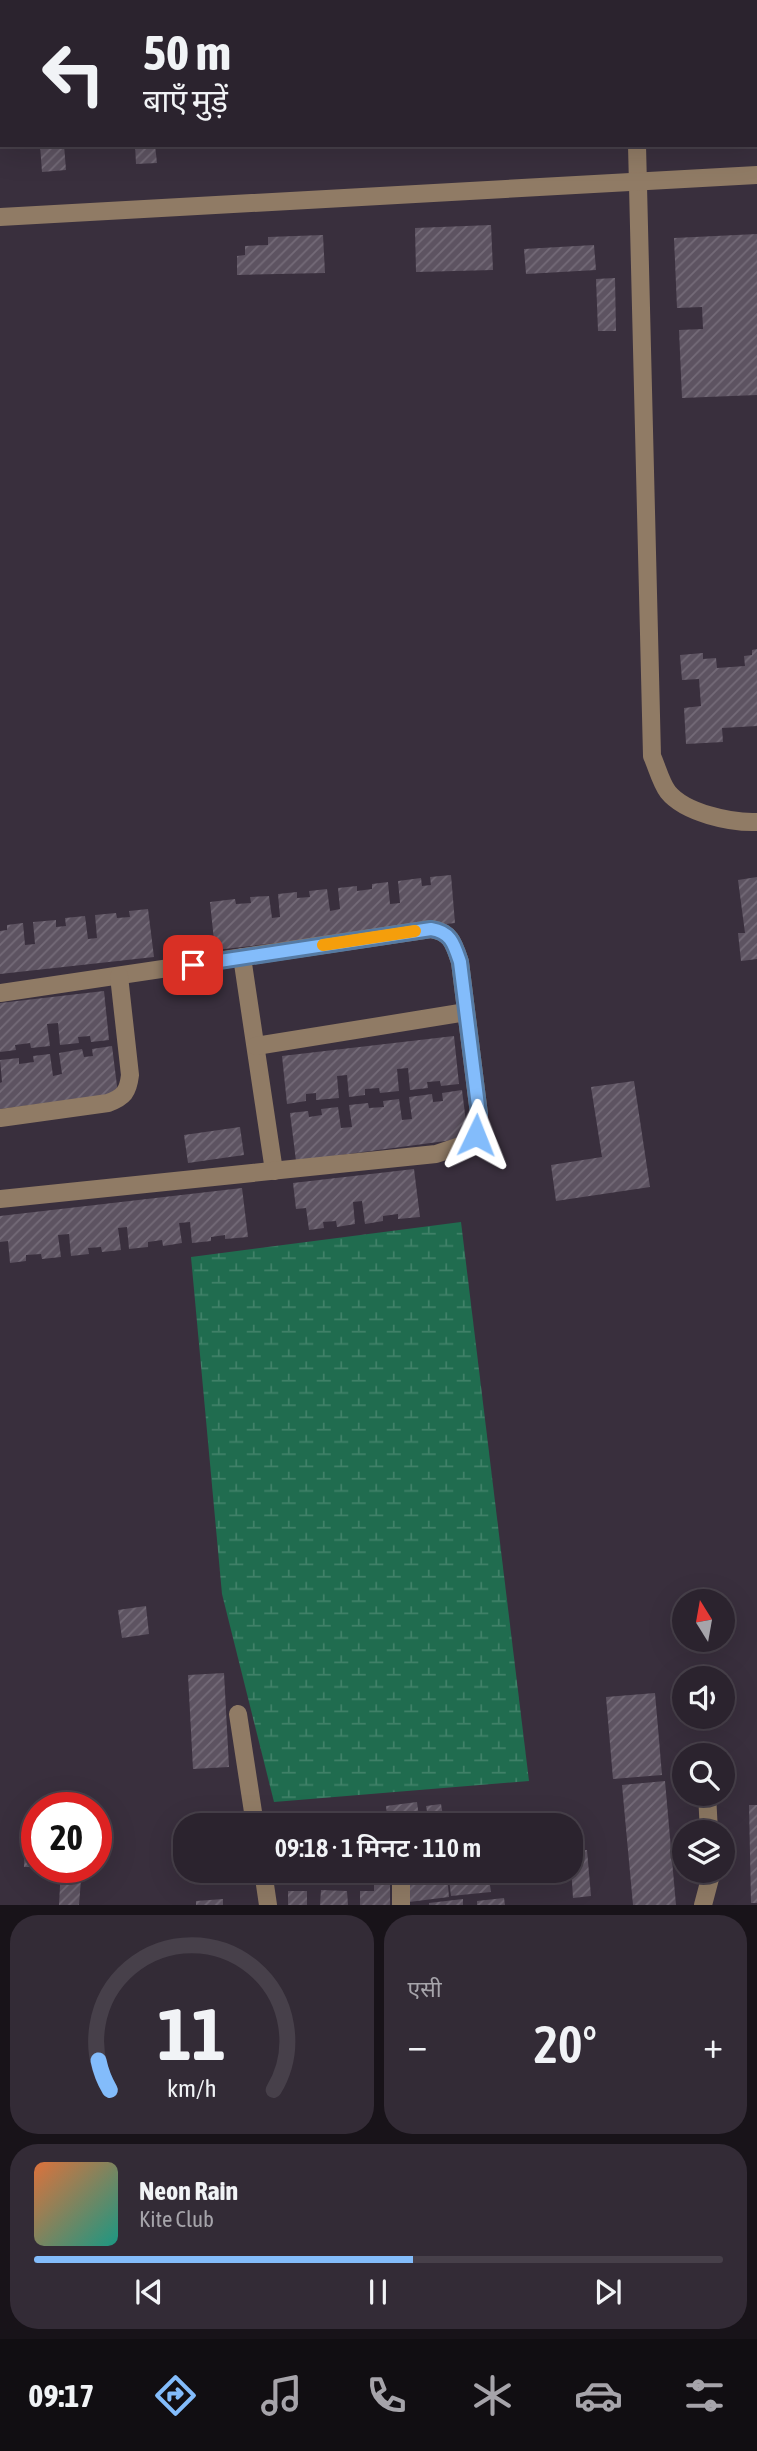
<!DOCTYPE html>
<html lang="hi">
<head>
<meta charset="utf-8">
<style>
  :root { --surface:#2b232e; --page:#332b36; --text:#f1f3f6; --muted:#a6a4aa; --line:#47404a; --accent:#83bcfb }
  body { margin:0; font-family:"Asap Condensed","Noto Sans Devanagari",sans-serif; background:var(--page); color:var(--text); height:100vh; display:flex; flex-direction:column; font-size:26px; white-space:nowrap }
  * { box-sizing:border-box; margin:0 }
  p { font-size:23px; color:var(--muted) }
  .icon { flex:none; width:38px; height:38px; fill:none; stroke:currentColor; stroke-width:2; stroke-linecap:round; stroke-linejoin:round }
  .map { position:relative; height:1905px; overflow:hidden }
  .details { display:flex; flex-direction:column; gap:10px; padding:10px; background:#181319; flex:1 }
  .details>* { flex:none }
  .banner { position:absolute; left:0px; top:0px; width:758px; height:147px; box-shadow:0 7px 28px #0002,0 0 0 2px var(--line); background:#2b232e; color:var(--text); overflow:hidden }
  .needle { width:46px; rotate:349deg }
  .tools { position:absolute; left:672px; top:1589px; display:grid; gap:14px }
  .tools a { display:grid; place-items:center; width:63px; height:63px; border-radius:50%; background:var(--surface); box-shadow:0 7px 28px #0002,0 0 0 2px var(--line); font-size:35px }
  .speed { position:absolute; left:21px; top:1792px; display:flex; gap:14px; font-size:35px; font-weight:700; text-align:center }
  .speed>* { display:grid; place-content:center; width:91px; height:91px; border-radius:50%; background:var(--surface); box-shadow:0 7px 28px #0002,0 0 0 2px var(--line); line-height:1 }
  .speed .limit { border:10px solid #d22; background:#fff; color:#111 }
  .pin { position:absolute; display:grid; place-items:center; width:60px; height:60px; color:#fff; margin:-30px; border-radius:14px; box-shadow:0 4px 10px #0006 }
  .me { position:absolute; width:77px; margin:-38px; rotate:2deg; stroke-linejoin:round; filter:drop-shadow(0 0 5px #0008) }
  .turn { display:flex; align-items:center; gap:24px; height:147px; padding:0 28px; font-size:32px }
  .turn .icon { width:91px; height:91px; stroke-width:2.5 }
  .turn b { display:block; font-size:49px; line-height:60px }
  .big { font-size:52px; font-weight:600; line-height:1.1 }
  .details .card { flex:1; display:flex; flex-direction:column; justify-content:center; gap:10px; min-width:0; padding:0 24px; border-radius:28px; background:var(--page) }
  .details .dial { align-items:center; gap:0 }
  .dial svg { height:182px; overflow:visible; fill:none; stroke:var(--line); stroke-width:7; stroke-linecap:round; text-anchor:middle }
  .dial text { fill:var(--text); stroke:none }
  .song { display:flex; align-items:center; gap:21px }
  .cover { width:84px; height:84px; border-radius:10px; background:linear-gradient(135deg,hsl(20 70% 55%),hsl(170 70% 35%)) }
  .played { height:7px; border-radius:4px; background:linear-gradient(90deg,var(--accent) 55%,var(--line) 55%) }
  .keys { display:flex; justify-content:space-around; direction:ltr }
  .heat { display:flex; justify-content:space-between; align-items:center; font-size:38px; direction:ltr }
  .details .tiles { flex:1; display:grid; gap:10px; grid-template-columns:1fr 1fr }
  .card:last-child { grid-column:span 2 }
  .trip { position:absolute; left:173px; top:1813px; width:410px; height:70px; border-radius:28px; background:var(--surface); box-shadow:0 7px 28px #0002,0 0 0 2px var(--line); font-weight:600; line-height:70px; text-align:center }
  .menu { display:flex; height:112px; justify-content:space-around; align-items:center; background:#110e12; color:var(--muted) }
  .menu .icon { width:49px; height:49px }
  .menu .current { color:var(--accent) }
  .menu b { font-size:32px; color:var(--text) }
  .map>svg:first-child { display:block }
  .wetland { fill:url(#wetland-marsh) }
  .building { fill:url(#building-hatch) }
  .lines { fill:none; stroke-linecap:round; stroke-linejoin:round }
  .minor { stroke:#907b65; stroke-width:18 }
  .route-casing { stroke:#557aa3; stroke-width:18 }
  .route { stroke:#83bcfb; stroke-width:12 }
  .slow { stroke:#f59e0b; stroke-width:12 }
</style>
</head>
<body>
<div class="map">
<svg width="757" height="1905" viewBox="0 0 757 1905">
  <defs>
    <pattern id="wetland-marsh" width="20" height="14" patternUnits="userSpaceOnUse" patternTransform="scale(1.75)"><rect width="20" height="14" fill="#206c4f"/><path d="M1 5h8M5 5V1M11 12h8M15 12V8" fill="none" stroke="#408168"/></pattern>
    <pattern id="building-hatch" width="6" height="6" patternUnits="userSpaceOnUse" patternTransform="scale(1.75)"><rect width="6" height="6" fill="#5d5361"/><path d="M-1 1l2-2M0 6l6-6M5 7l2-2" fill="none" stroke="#746b78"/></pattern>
  </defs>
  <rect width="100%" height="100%" fill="#392f3d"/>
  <!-- wetland -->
  <path class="wetland" d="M461,1222L529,1781L274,1802L222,1594L191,1257Z"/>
  <!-- building -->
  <g class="building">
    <path d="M40,145H64L66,170L42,172Z"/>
    <path d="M135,145H155L157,163L136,164Z"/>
    <path d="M491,225L493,270L416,272L415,228Z"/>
    <path d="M757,234V395L682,398L679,330L703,329L702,307L677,308L674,238Z"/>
    <path d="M323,235L325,273L237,275V256L245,255V246L268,245V237Z"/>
    <path d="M594,245L596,270L526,274L524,249Z"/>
    <path d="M615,278L616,331H598L596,279Z"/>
    <path d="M757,649V726L722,728L723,742L686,744L684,708L701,706L699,679L682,680L680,655L703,653V659L716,658L717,668L745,666L744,656L752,655V650Z"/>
    <path d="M451,875L455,923L215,950L210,902L235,899L236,904L251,903L250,897L269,896L272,918L280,917L278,894L297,892V898L310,897L309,891L327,889L330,911L340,909L338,888L357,886V891L372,889V884L388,882L390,904L400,903L398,881L421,878L422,886L431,885L430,877Z"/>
    <path d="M757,877V959L741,961L738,933H745L738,880Z"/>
    <path d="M148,909L154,957L0,974V931L7,930V925L23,923L25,945L35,944L33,922L56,920V927L66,926L65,918L85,916L88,939L97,938L95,915L116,913L117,918L130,917L129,911Z"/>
    <path d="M104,991L109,1040L91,1042L90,1036L78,1037L79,1043L60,1045L58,1023L47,1024L50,1046L31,1048L30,1043L15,1045L16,1050L0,1052V1003Z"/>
    <path d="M454,1036L459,1084L441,1086L440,1081L427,1082L428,1088L410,1090L408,1068L397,1069L399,1091L380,1093L379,1088L365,1089V1095L349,1097L347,1075L337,1076L339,1098L316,1100V1093L306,1094V1101L287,1104L282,1056Z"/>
    <path d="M112,1046L118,1094L0,1109V1083L2,1082L0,1060L19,1058V1064L34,1062L33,1056L50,1054L53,1076L62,1074L59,1053L82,1049L84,1057L93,1056L92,1049Z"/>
    <path d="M634,1081L650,1187L556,1201L551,1165L602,1157L591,1087Z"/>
    <path d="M462,1090L468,1138L296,1161L290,1113L308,1111L309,1117L322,1115L321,1109L338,1107L341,1128L352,1127L349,1105L368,1103L369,1108L384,1107L383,1101L399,1099L402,1120L412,1119L409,1097L432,1094L433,1102L443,1101L442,1093Z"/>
    <path d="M240,1127L244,1155L188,1163L184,1135Z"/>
    <path d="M414,1169L420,1217L398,1219V1214L383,1216V1221L365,1224L362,1201L353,1202L355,1224L337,1227L336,1221L323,1222L324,1228L309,1230L306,1208L296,1209L293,1183Z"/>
    <path d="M242,1188L248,1237L225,1239V1235L211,1237V1241L192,1243L190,1222L179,1223L182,1243L163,1246L162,1240L148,1242V1247L129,1249L127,1227L118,1228L121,1250L102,1252L101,1247L88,1248L89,1254L71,1256L69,1234L58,1235L61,1257L42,1259L41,1254L26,1255V1261L10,1263L8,1241L0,1242V1216Z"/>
    <path d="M146,1606L149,1634L122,1638L118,1610Z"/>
    <path d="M224,1673L229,1767L193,1769L188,1675Z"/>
    <path d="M655,1693L662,1775L613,1779L606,1697Z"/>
    <path d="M665,1781L676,1905H633L622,1785Z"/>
    <path d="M417,1802L420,1825H388L386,1806Z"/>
    <path d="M441,1804L443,1816L428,1817L426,1806Z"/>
    <path d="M749,1805H757V1903H751Z"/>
    <path d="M566,1817L567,1825H542V1820Z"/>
    <path d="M26,1819H37V1867H24Z"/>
    <path d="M236,1819V1825H209L208,1821Z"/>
    <path d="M587,1850L591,1896L573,1898L570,1851Z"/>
    <path d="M61,1867H82L79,1905H59Z"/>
    <path d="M347,1871H364V1880H346Z"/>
    <path d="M374,1871H390V1905H360V1891H374Z"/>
    <path d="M408,1871H447V1873L409,1877Z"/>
    <path d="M462,1871H488L491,1892L451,1896L449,1879L463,1877Z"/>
    <path d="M447,1874L449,1897L409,1902L406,1878Z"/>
    <path d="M321,1890L347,1891L348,1905H320Z"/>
    <rect x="288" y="1891" width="19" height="14"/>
    <path d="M504,1898L505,1905H477V1901Z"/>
    <path d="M223,1899V1905H196V1901Z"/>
    <path d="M463,1899V1905H429V1903Z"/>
  </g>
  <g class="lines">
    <!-- minor -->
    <g class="minor">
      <path d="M634,0V2"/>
      <path d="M637,145L652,756C657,767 661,783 668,792C685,813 731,823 757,822"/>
      <path d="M0,217L757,175"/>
      <path d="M242,957L274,1171"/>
      <path d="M0,993L431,929C451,932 454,944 460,962L479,1114L476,1135L466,1144L436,1154L0,1199"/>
      <path d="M256,1046L466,1012"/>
      <path d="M0,1118L108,1103C124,1097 128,1092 130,1075L119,976"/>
      <path d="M238,1714L255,1825"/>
      <path d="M707,1794L709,1832"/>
      <path d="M263,1871L268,1905"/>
      <path d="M401,1905V1871"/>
      <path d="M703,1905L712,1871"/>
    </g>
  </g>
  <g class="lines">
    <!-- route casing -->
    <g class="route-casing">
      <path id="route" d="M193,965L431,929C451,932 454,944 460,962L479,1114L476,1135"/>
    </g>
    <!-- route -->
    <use href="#route" class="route"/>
    <!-- slow -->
    <path class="slow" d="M323,945L415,931"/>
  </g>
</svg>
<div class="tools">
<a><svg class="needle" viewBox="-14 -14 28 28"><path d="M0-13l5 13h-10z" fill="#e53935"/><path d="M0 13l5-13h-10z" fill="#a6a4aa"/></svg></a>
<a><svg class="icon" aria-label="sound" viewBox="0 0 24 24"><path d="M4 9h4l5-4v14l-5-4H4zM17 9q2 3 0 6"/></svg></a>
<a><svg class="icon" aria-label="search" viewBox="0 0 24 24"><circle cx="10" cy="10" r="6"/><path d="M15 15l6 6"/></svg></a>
<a><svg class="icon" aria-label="layers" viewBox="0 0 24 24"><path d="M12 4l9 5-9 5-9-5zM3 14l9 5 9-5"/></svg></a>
</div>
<div class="speed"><div class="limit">20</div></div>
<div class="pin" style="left:193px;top:965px;background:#d93025"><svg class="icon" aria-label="arrive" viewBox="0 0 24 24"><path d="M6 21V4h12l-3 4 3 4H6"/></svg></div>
<svg class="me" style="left:476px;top:1135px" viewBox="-20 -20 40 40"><path d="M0-17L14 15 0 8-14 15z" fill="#83bcfb" stroke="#fff" stroke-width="4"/></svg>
<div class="trip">09:18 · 1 मिनट · 110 m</div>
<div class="banner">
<div class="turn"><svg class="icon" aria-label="left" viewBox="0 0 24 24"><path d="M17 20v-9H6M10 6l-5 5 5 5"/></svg><div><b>50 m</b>बाएँ मुड़ें</div></div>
</div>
</div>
<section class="details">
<div class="tiles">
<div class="card dial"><svg viewBox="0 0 100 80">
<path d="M14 69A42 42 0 1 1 86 69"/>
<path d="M14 69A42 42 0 0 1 9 56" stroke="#83bcfb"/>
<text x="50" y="56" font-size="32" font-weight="700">11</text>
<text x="50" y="72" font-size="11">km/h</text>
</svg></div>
<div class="card"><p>एसी</p>
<div class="heat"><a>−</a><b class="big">20°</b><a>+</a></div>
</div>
<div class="card">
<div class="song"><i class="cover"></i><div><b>Neon Rain</b><p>Kite Club</p></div></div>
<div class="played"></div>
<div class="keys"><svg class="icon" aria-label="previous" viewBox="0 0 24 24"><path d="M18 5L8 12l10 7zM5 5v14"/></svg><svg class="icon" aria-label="pause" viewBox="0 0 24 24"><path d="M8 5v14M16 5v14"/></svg><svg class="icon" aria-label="next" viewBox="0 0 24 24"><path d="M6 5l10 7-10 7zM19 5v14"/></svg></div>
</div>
</div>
</section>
<nav class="menu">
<b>09:17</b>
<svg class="icon current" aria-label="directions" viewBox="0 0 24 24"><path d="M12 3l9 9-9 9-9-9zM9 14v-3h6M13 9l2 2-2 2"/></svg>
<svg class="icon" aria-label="music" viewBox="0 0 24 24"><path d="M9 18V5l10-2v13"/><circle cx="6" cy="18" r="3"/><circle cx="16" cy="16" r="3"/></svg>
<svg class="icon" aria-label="phone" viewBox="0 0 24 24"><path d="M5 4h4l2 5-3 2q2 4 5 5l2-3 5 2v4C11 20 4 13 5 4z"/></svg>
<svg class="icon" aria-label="climate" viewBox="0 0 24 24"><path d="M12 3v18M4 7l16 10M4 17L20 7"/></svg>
<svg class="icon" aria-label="car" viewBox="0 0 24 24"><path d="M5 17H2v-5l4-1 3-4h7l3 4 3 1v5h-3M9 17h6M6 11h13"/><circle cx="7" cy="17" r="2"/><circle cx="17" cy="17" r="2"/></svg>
<svg class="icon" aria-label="filters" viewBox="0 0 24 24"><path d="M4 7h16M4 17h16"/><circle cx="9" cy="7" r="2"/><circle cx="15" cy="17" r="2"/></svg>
</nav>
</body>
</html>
